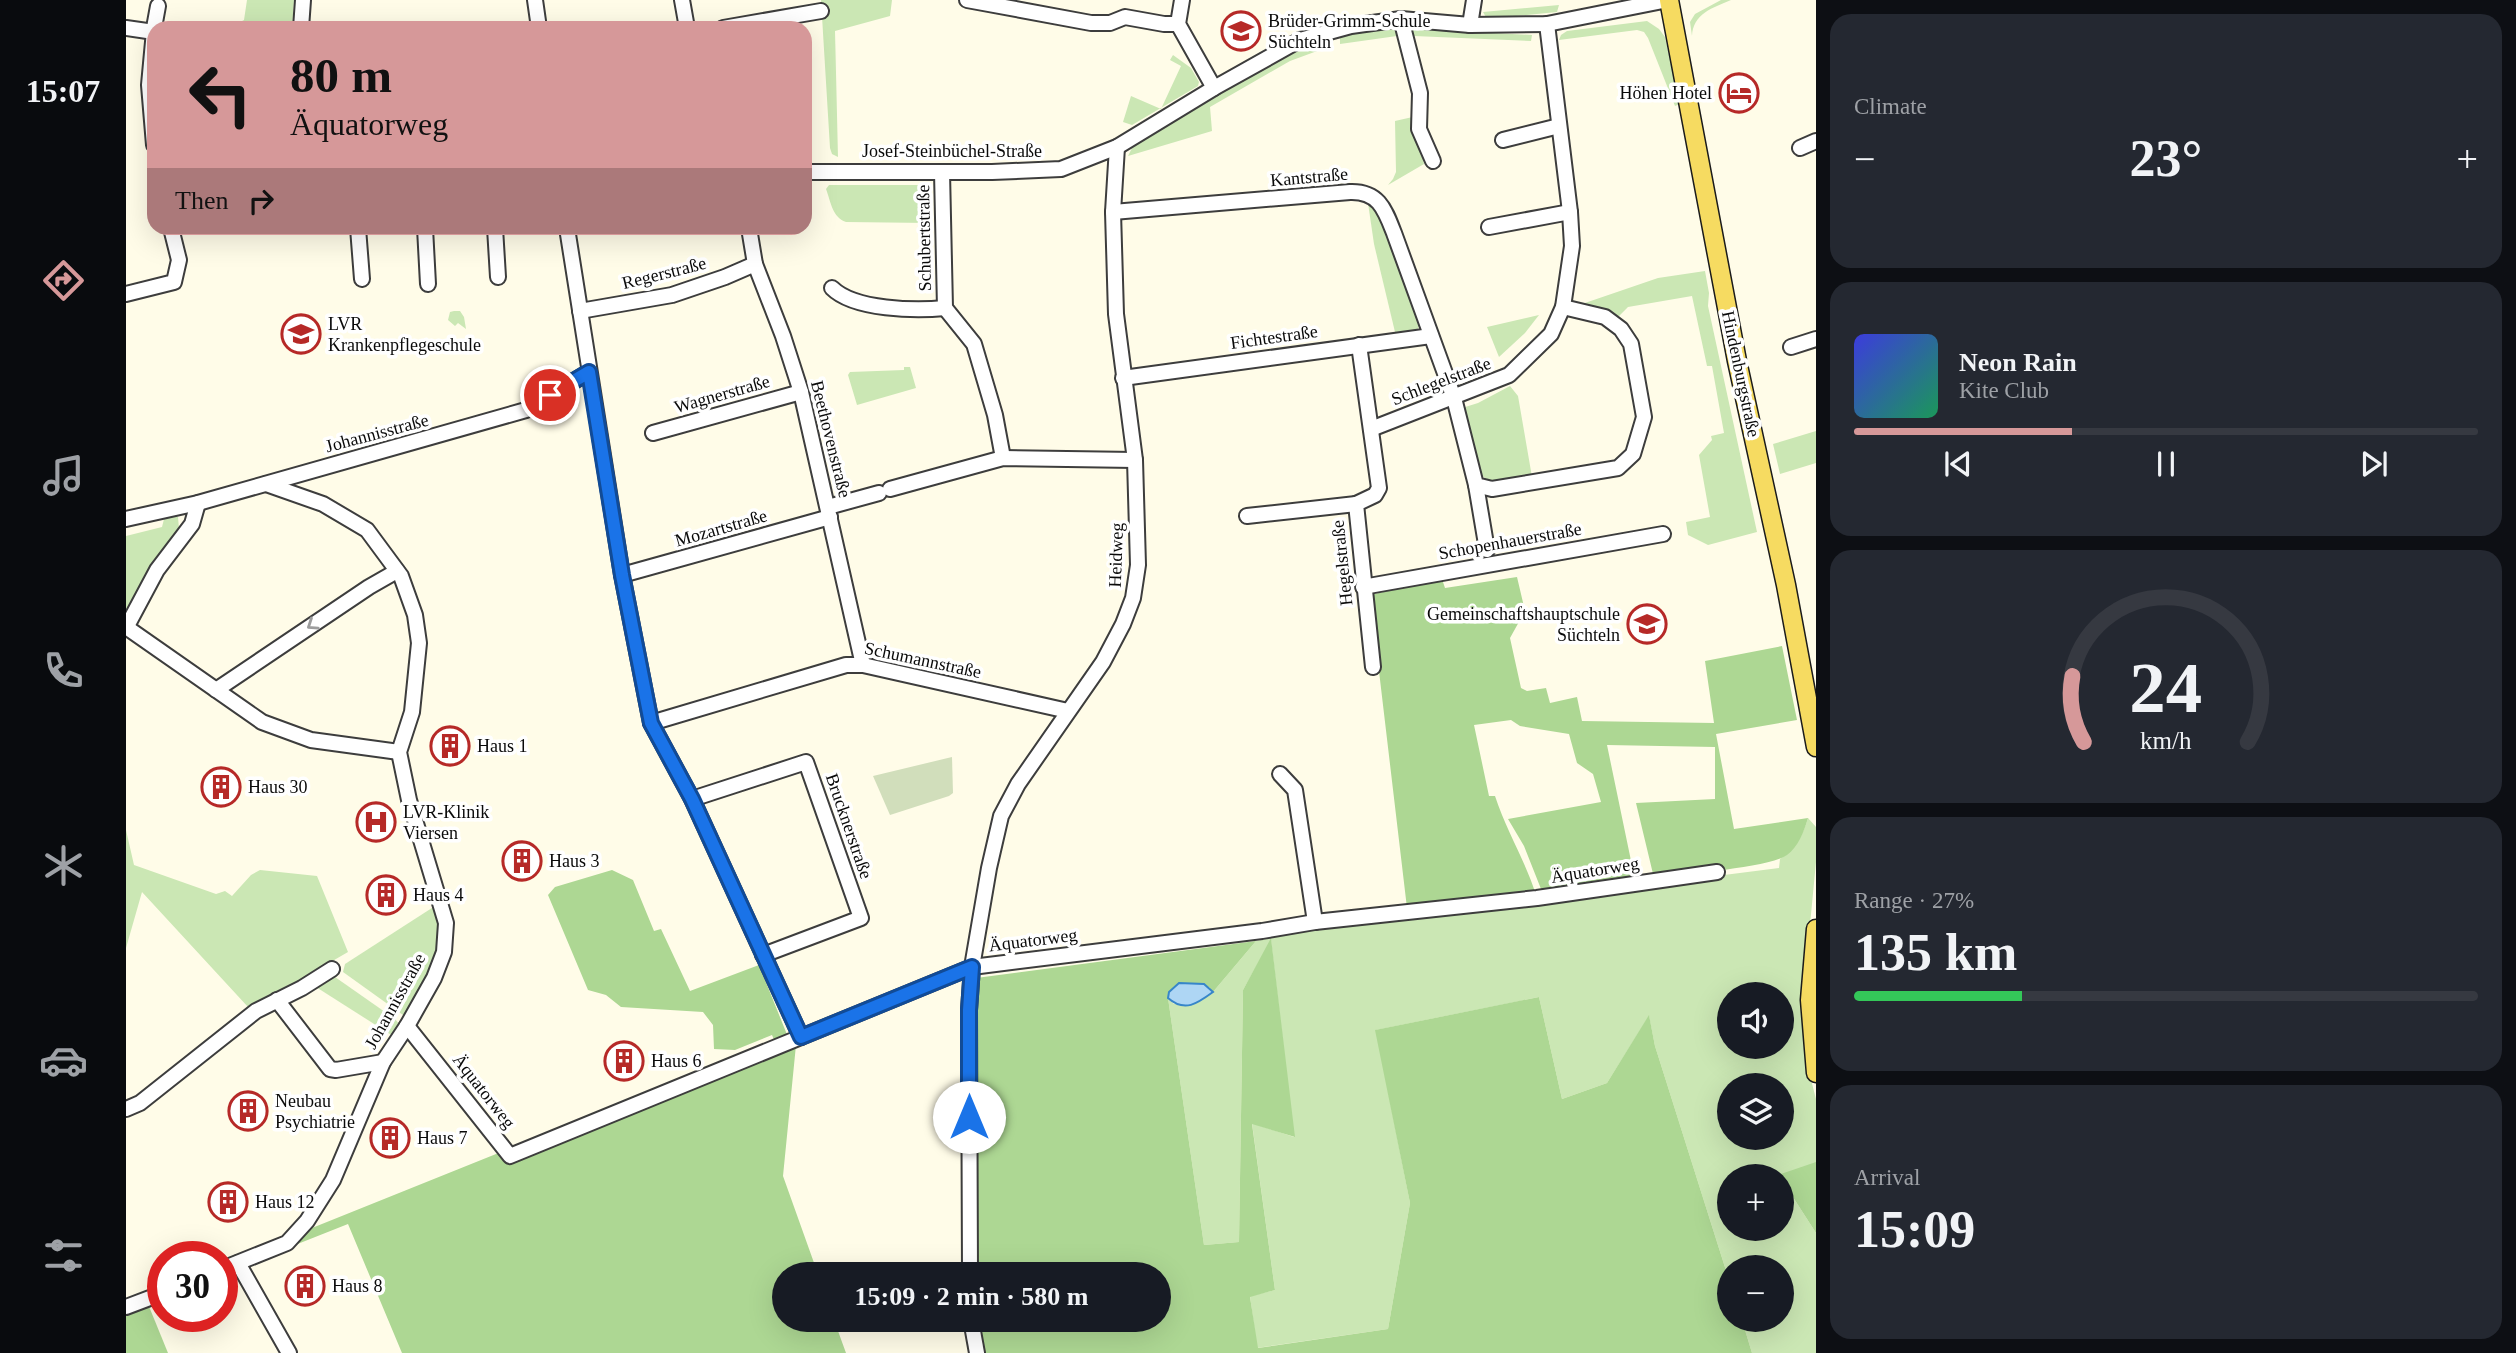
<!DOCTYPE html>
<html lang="en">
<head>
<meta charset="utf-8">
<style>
  :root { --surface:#171b24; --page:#242831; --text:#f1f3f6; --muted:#9ea1a6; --line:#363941; --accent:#d69899 }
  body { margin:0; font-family:"Times New Roman",serif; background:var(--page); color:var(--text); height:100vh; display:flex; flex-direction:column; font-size:26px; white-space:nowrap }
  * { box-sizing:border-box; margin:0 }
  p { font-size:23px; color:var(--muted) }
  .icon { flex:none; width:38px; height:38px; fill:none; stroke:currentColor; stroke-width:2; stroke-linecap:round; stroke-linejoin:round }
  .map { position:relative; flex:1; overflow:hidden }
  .drawer { display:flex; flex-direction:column; gap:14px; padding:14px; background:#0d0f14; width:700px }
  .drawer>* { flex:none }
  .hud { position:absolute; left:21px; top:21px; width:665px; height:214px; border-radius:21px; box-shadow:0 7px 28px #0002; background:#d69899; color:#111; overflow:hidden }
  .tools { position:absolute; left:1591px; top:982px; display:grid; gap:14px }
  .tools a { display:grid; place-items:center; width:77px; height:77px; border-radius:50%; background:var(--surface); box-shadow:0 7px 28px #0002; font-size:35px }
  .speed { position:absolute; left:21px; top:1241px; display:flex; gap:14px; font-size:35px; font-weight:700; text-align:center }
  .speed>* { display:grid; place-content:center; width:91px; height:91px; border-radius:50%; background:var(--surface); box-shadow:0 7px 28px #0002; line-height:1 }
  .speed .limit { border:10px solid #d22; background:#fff; color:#111 }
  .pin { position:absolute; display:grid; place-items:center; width:60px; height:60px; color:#fff; margin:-30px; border:4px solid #fff; border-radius:50%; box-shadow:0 2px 7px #0007 }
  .me { position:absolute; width:77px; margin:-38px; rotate:0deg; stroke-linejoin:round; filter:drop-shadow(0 0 5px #0008) }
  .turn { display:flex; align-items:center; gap:24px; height:147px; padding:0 28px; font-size:32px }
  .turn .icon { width:91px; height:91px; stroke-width:2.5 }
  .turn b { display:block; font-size:49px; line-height:60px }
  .then { display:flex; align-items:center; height:66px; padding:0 28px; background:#0003; gap:14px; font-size:26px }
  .big { font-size:52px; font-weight:700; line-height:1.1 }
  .drawer .widget { flex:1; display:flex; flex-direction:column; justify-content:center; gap:10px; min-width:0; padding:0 24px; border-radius:21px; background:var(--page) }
  .drawer .dial { align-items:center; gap:0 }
  .dial svg { height:182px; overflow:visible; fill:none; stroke:var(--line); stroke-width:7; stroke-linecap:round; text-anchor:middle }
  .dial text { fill:var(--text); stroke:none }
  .song { display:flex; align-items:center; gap:21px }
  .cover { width:84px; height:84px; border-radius:10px; background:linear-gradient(135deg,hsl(240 70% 55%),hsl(150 70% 35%)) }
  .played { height:7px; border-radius:4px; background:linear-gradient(90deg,var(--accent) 35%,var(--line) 35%) }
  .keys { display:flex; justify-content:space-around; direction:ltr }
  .heat { display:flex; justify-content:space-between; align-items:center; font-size:38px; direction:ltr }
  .charge { height:10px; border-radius:5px; background:linear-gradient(90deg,#34c759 27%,var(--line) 0) }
  .trip { position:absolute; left:646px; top:1262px; width:399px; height:70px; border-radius:35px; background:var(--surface); box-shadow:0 7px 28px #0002; font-weight:700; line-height:70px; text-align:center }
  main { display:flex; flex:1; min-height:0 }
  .tabs { display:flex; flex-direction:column; width:126px; justify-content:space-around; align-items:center; background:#090b0e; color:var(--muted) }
  .tabs .icon { width:49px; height:49px }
  .tabs .on { color:var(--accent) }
  .tabs b { font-size:32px; color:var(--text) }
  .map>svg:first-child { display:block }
  .green { fill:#cbe7b4; fill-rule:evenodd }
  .forest { fill:#add793 }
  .cemetery { fill:#d1debb }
  .water { fill:#aed6f4; stroke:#3786c9; stroke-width:2 }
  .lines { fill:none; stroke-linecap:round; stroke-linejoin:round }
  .minor-casing { stroke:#3d3d3d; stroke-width:18 }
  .major-casing { stroke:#1b1b1b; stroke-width:21 }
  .minor { stroke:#fff; stroke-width:14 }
  .major { stroke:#f6db61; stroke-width:18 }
  .oneway { stroke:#9d9d9d }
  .route-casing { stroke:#114b97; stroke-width:18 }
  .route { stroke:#1a73e8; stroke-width:12 }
  .labels { text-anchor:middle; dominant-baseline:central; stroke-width:7; stroke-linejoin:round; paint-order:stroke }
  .poi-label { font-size:18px; fill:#0a0a0a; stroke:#fff; text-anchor:start }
  .street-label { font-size:18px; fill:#0a0a0a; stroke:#fff }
</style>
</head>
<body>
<main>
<nav class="tabs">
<b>15:07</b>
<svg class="icon on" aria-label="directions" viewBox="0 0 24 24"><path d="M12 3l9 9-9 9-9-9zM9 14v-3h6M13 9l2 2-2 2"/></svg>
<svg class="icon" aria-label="music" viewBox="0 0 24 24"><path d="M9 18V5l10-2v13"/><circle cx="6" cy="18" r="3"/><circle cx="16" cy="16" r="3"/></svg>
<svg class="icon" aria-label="phone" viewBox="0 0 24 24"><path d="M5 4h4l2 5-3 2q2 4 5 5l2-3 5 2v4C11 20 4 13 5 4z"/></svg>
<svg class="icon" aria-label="climate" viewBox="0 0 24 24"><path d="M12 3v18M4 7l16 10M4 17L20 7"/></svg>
<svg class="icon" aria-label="car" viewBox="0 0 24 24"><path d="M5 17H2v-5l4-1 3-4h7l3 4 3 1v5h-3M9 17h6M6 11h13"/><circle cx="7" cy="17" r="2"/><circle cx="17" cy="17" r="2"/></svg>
<svg class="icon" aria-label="filters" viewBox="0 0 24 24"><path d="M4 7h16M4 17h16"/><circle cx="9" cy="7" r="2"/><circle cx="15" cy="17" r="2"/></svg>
</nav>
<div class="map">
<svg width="1690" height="1353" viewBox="0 0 1690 1353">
  <rect width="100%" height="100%" fill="#fffce8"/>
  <!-- green -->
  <g class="green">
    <path d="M121,0H168L166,28H103L118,20Z"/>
    <path d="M695,0H766L764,16L709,31L712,157L706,154L704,148Z"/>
    <path d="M1595,0H1605C1586,8 1567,14 1566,36L1564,22L1569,14Z"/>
    <path d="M1433,5L1431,12L1361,19L1357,12Z"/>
    <path d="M1521,21L1533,29L1539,37L1554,104L1549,106L1522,38L1518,32L1511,30L1433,40L1435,35L1441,31Z"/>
    <path d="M1283,25L1291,26L1292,29L1406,35L1405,41L1288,36L1283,32Z"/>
    <path d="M1271,29L1274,32L1271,36L1214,44V37L1236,32Z"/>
    <path d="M1199,41L1202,47L1164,61L1084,107L1086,131L1002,156L1008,144C1069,108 1130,63 1199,41Z"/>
    <path d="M1047,55L1065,68L1073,82L1072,86L1006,125L997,122L1005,96L1035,109L1055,66L1044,60Z"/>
    <path d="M1291,116V130L1298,164L1262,185L1267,179L1270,172L1269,121Z"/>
    <path d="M703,185H806V219L803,223L720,222C706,217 705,202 700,189Z"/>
    <path d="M1242,203L1253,211L1295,323L1291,330L1269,332L1248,244Z"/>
    <path d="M1579,271L1583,293L1582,306L1631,532L1582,545L1562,535L1560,522L1584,517L1573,455L1586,440L1585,436L1598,433L1586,366H1581L1566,296L1502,307L1492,317L1456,304L1532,278Z"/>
    <path d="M328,311H334L338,317L340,329L332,323L329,326L322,320L324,312Z"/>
    <path d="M1413,315L1399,333L1373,357L1361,327Z"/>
    <path d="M778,367H784L790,388L731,405L722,375L724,372L778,370Z"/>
    <path d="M1384,386L1392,396L1406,477C1388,480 1367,489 1354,473L1336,408L1352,403Z"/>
    <path d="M1690,431V463L1654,474L1647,444Z"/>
    <path d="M39,515L52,517L53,529L0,614V536L36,527Z"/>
    <path d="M1682,818L1690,827V862L1677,998L1682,1068L1690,1099V1163L1653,1176H1603V1228H1656V1180L1690,1233V1353H1626L1616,1320H1656V1267H1603V1280L1529,1046L1523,1016L1481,1083L1436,1099L1413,997L1250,1030L1284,1203L1262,1329L1131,1348L1124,1296L1149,1290L1126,1123L1168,1137L1145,940L1117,990L1113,1242L1078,1245L1042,998L1048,1004L1071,1003L1087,992L1130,941L1191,927L1653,868L1654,859C1669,850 1677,835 1682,818ZM1603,994H1656V1046H1603ZM1603,1085H1656V1138H1603Z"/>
    <path d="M0,830L8,865L90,894L99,891L106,896L125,875L134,870L191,876L222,952L141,999L122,1007L16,892L0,948Z"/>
    <path d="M309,906L314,909L315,941L303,978L282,1014L277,1015L217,972L219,964Z"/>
    <path d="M204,977H209L269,1019L273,1024L267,1036L190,987Z"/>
  </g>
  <!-- forest -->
  <g class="forest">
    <path d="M1391,577L1399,611L1384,638L1395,688L1401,691L1420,688L1424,703L1451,697L1456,721L1588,723L1579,661L1656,646L1671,720L1590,734L1608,829L1682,818C1678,832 1672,847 1661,855C1643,868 1555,874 1528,878L1510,803L1589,799V747L1481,745L1509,880L1417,894L1398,846L1382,819L1475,802L1467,774L1451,763L1443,734L1394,726L1385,720L1348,725L1363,796H1369C1380,830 1399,860 1410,895L1281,908L1244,595L1316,579L1319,588Z"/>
    <path d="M486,870L507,880L528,931L535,929L564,991L633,965L662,1037L649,1042L646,1035L609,1050L588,1049L587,1025L577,1012L495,1007L480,995L462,990L422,895L429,887Z"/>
    <path d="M1145,938L1169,1137L1126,1124L1149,1290L1124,1297L1132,1348L1262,1329L1284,1203L1249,1030L1413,997L1436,1099L1481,1083L1523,1015L1529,1046L1603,1280V1320H1616L1626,1353H858L852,1320H1032V1274H852L850,978L1130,941L1087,992L1083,987L1042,998L1078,1245L1113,1242L1117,990Z"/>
    <path d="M670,1045L657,1176L692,1274H658V1320H708L720,1353H276L222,1224L164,1247L181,1230L375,1152Z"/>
    <path d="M1690,1162V1233L1656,1180V1176L1652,1175Z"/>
    <path d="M22,1304L42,1353H0V1313Z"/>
  </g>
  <!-- cemetery -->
  <path class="cemetery" d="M826,757L827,793L823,796L764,815L747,776Z"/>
  <!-- water -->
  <path class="water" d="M1053,983L1078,984L1087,992C1072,1003 1059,1013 1042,998L1043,992Z"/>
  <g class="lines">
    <!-- minor casing -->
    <g class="minor-casing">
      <g id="minor">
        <path d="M409,0L413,28"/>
        <path d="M556,0L561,28"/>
        <path d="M841,0L965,23H984L999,17L1038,24H1052"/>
        <path d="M1056,0L1052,24L1088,88"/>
        <path d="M1275,19L1294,93L1293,129L1307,161"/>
        <path d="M1344,25L1348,0"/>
        <path d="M0,28L28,32"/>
        <path d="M28,28L32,6"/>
        <path d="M175,28L177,0"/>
        <path d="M597,28L695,11"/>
        <path d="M28,31L23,85L28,145"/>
        <path d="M1377,140L1433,126"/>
        <path d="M1674,148L1690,141"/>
        <path d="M679,172H866L935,169L991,147L1088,88L1174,40L1225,26L1275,19L1344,25L1421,24L1542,0"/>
        <path d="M816,172L819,308L848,344L869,415L877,458"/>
        <path d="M987,212L1224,192C1253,191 1259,210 1268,233L1328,398L1350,485L1366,489L1492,468L1507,454L1518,417L1505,344L1495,329L1479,317L1437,307"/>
        <path d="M1363,227L1444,212"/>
        <path d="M232,228L236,279"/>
        <path d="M299,228L302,284"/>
        <path d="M369,228L372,277"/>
        <path d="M441,228L496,575L525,723L566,799L675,1037"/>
        <path d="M623,228L629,264L657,336L675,392L737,665"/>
        <path d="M706,288C728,310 790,311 819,308"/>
        <path d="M0,294L48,282L53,260L45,228"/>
        <path d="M454,311L546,295L599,277L629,264"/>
        <path d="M1233,345L1253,488L1249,495L1230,504L1247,667"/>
        <path d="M1665,347L1690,339"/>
        <path d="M997,378L1305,336"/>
        <path d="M1245,429L1383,375L1425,334L1437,307L1446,246L1444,212L1421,24"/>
        <path d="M527,433L675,392"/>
        <path d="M1350,485L1361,550"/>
        <path d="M764,489L877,458L1009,460"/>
        <path d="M702,507L753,493"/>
        <path d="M1121,516L1230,504"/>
        <path d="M0,519L72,503L400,410L463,372"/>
        <path d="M496,575L704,517"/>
        <path d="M1237,587L1537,534"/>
        <path d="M0,627L136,722L185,740L273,752"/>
        <path d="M0,628L31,570L66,524L72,503"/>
        <path d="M90,690L243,587L271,571"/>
        <path d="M525,723L720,665H737L942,711"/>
        <path d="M1154,774L1169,790L1189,922"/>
        <path d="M566,799L680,762L735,918L637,955"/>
        <path d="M151,1000L204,1069L210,1070L257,1062"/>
        <path d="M281,1026L384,1156L846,967L1136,931L1189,922L1411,898L1591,872"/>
        <path d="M0,1109L14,1103L130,1011L176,988L206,969"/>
        <path d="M112,1263L163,1353"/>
        <path d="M96,1269L161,1243L181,1221L207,1180L257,1062L281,1026L308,978L318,952L320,923L283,800L273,752L286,712L293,643L289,615L275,576L241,530L197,504L140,484"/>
        <path d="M844,1274L843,1010L846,967L863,868L875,816L892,784L977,662L997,624L1007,598L1012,565L1009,460L990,314L987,212L991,147"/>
        <path d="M0,1307L37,1293"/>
        <path d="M845,1320L851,1353"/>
      </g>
    </g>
    <!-- major casing -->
    <g class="major-casing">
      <g id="major">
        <path d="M1543,0L1611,361L1660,585L1690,747"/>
        <path d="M1690,929L1684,1000L1690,1073"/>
      </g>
    </g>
    <!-- minor -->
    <use href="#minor" class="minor"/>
    <!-- major -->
    <use href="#major" class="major"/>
  </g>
  <!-- one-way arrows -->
  <defs><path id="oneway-chevron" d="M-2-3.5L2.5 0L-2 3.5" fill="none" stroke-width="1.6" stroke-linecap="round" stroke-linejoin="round" transform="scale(1.75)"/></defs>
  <use class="oneway" href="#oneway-chevron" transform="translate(186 625) rotate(146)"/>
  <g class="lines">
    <!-- route casing -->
    <g class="route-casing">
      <path id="route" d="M424,395L463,372L496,575L525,723L566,799L675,1037L846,967L843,1010V1117"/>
    </g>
    <!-- route -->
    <use href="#route" class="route"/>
  </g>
  <!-- icons -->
  <defs>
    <g id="school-ring" transform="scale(2.0125)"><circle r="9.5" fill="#fff" stroke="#b62927" stroke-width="1.5"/><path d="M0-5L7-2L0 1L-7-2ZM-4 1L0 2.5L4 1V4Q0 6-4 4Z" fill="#b62927"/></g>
    <g id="hotel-ring" transform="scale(2.0125)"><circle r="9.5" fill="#fff" stroke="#b62927" stroke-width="1.5"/><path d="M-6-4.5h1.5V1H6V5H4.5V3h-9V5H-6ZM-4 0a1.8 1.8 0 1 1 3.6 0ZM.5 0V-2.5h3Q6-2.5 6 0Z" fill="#b62927"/></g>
    <g id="university-ring" transform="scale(2.0125)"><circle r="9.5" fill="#fff" stroke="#b62927" stroke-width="1.5"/><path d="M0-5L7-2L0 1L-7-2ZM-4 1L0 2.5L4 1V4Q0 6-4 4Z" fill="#b62927"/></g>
    <g id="building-ring" transform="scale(2.0125)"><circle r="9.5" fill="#fff" stroke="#b62927" stroke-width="1.5"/><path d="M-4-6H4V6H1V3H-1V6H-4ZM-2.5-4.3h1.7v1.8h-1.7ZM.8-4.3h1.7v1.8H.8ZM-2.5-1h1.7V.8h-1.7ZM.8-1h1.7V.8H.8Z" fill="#b62927"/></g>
    <g id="hospital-ring" transform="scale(2.0125)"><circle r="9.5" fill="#fff" stroke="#b62927" stroke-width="1.5"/><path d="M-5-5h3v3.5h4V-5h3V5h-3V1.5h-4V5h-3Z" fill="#b62927"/></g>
  </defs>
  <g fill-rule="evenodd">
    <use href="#school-ring" x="1115" y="31"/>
    <use href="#hotel-ring" x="1613" y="93"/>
    <use href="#university-ring" x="175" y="334"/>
    <use href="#school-ring" x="1521" y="624"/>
    <use href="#building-ring" x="324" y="746"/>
    <use href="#building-ring" x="95" y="787"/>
    <use href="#hospital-ring" x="250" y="822"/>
    <use href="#building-ring" x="396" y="861"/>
    <use href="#building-ring" x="260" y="895"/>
    <use href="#building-ring" x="498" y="1061"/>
    <use href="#building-ring" x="122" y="1111"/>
    <use href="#building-ring" x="264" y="1138"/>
    <use href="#building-ring" x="102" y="1202"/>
    <use href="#building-ring" x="179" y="1286"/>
  </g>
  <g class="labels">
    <!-- poi labels -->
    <g class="poi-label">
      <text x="1142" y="21">Brüder-Grimm-Schule<tspan x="1142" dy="21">Süchteln</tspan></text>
      <text x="1586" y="93" text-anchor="end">Höhen Hotel</text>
      <text x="202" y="324">LVR<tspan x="202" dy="21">Krankenpflegeschule</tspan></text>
      <text x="1494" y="614" text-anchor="end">Gemeinschaftshauptschule<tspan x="1494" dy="21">Süchteln</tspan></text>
      <text x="351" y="746">Haus 1</text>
      <text x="122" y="787">Haus 30</text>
      <text x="277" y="812">LVR-Klinik<tspan x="277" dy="21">Viersen</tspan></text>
      <text x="423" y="861">Haus 3</text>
      <text x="287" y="895">Haus 4</text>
      <text x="525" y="1061">Haus 6</text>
      <text x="149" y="1101">Neubau<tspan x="149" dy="21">Psychiatrie</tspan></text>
      <text x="291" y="1138">Haus 7</text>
      <text x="129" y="1202">Haus 12</text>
      <text x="206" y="1286">Haus 8</text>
    </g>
    <!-- street labels -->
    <g class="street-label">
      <text x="826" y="151">Josef-Steinbüchel-Straße</text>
      <text transform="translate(1183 177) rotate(-5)">Kantstraße</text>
      <text transform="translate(798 238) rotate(-91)">Schubertstraße</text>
      <text transform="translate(538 273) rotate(-14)">Regerstraße</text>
      <text transform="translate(1148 337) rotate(-8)">Fichtestraße</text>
      <text transform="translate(1615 374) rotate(78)">Hindenburgstraße</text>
      <text transform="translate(1315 381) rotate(-21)">Schlegelstraße</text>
      <text transform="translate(596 394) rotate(-16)">Wagnerstraße</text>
      <text transform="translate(251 433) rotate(-15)">Johannisstraße</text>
      <text transform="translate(705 439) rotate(76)">Beethovenstraße</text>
      <text transform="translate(595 528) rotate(-16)">Mozartstraße</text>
      <text transform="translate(1384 541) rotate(-10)">Schopenhauerstraße</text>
      <text transform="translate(990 555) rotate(-88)">Heidweg</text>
      <text transform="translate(1216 563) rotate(-96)">Hegelstraße</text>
      <text transform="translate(797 660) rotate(12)">Schumannstraße</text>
      <text transform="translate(723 826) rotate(71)">Brucknerstraße</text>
      <text transform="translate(1469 870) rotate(-9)">Äquatorweg</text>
      <text transform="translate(907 940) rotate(-7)">Äquatorweg</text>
      <text transform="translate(269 1001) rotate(-61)">Johannisstraße</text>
      <text transform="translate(358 1091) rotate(52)">Äquatorweg</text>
    </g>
  </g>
</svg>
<div class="tools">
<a><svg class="icon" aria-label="sound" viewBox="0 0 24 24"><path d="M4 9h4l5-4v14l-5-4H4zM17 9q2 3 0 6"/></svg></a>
<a><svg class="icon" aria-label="layers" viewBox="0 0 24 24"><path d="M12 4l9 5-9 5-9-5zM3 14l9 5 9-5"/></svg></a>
<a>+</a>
<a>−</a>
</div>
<div class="speed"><div class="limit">30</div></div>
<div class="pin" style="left:424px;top:395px;background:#d93025"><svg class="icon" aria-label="arrive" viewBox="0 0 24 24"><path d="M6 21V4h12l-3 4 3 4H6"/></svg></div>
<svg class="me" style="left:843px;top:1117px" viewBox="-20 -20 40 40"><circle r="19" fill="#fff"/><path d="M0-13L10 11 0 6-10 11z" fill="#1a73e8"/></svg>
<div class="trip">15:09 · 2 min · 580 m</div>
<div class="hud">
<div class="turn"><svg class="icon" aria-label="left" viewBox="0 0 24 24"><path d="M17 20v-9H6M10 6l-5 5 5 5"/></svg><div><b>80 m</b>Äquatorweg</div></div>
<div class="then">Then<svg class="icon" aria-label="right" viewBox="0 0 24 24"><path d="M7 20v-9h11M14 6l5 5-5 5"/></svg></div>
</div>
</div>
<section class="drawer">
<div class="widget"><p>Climate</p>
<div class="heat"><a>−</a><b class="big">23°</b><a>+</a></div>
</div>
<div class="widget">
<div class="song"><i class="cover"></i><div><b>Neon Rain</b><p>Kite Club</p></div></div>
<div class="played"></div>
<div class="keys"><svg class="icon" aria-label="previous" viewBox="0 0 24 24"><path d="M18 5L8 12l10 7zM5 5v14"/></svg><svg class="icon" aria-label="pause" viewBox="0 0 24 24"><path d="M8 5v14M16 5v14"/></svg><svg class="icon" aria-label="next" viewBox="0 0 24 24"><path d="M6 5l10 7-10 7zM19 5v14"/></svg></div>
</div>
<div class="widget dial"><svg viewBox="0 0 100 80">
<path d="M14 69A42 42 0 1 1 86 69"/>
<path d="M14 69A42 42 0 0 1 9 40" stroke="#d69899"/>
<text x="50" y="56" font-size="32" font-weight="700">24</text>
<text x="50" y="72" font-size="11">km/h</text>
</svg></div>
<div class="widget"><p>Range · 27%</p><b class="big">135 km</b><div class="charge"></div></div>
<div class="widget"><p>Arrival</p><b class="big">15:09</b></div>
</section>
</main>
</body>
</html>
